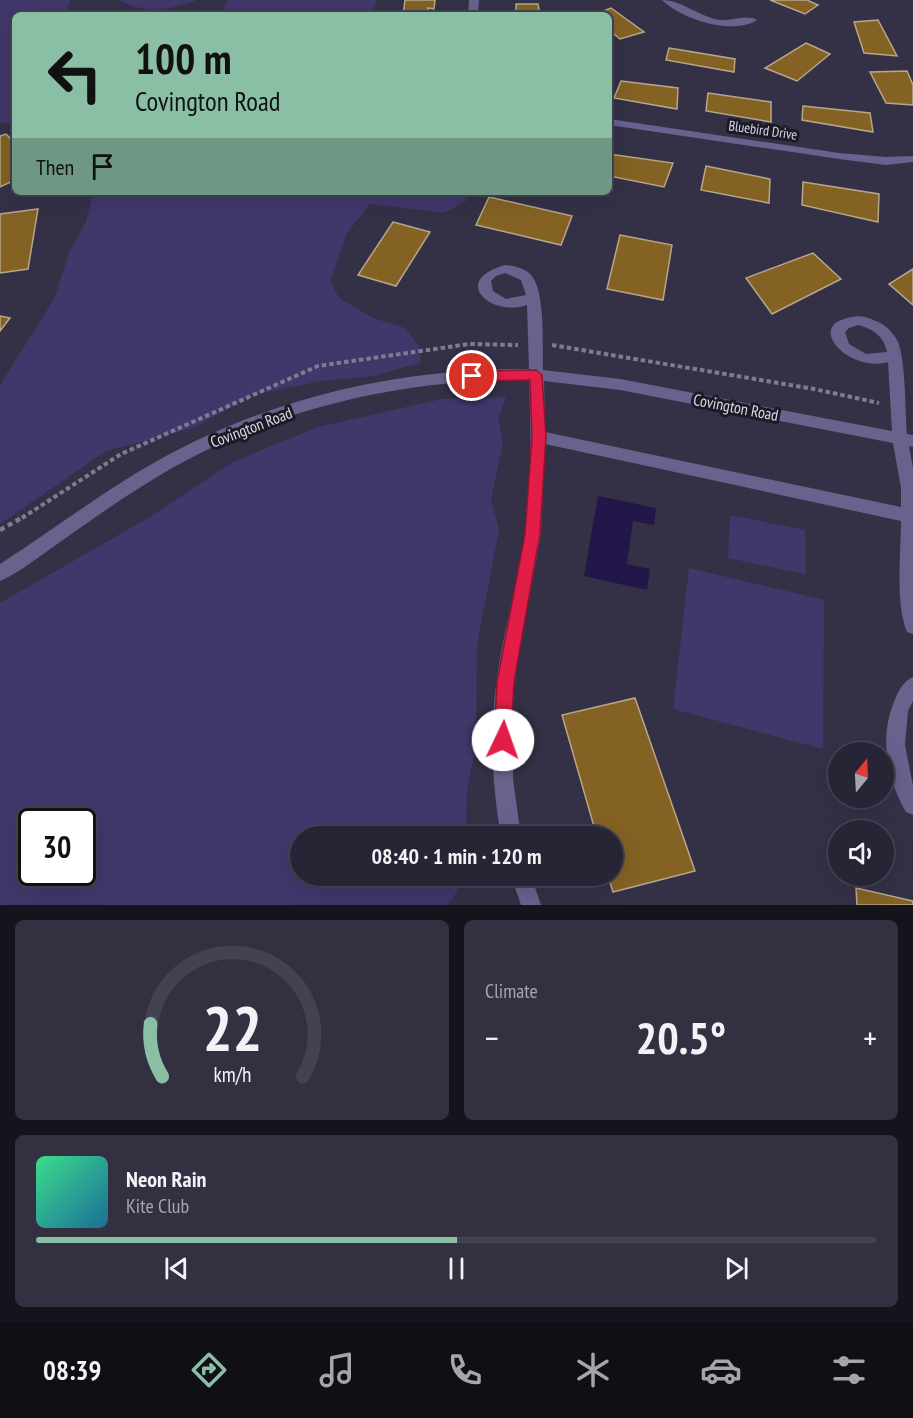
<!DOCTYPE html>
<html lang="en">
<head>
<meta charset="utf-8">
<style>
  :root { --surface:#272535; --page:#333141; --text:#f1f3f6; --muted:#a4a5ad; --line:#434250; --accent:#8abfa5 }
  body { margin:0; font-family:"PT Sans Narrow",sans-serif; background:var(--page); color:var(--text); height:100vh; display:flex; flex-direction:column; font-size:22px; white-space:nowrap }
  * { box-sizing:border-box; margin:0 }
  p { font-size:20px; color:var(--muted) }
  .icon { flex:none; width:33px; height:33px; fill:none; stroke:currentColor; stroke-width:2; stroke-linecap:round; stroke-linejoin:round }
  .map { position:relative; height:905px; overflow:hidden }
  .drawer { display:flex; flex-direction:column; gap:15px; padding:15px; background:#15141d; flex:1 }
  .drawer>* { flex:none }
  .hud { position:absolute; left:12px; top:12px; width:600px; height:183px; border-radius:9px; box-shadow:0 6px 24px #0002,0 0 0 2px var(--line); background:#8abfa5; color:#111; overflow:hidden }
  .needle { width:39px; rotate:18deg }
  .tools { position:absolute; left:828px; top:742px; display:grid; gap:12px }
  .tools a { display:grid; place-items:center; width:66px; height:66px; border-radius:50%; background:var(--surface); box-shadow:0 6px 24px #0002,0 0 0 2px var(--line); font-size:30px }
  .speed { position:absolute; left:18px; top:808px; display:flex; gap:12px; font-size:30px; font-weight:700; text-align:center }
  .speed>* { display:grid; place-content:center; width:78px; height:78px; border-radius:50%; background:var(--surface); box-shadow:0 6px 24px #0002,0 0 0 2px var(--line); line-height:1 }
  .speed .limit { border:3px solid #111; border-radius:9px; background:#fff; color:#111 }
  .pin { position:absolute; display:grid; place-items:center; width:51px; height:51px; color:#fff; margin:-26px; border:3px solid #fff; border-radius:50%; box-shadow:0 2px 6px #0007 }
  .me { position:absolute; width:66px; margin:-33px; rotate:3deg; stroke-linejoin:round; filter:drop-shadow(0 0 4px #0008) }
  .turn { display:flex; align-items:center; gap:21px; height:126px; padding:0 24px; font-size:27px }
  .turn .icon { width:78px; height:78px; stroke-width:2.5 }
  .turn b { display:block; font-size:42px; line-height:51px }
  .then { display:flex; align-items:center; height:57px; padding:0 24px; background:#0003; gap:12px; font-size:22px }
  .big { font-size:45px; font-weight:700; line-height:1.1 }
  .drawer .widget { flex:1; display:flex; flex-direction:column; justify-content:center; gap:9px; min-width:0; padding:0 21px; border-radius:9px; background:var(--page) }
  .drawer .dial { align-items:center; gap:0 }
  .dial svg { height:156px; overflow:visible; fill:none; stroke:var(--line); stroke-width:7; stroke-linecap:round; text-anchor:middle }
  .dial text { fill:var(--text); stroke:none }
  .song { display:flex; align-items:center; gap:18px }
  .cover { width:72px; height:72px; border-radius:9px; background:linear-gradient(135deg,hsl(150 70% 55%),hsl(200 70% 35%)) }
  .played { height:6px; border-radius:3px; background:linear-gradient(90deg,var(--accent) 50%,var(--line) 50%) }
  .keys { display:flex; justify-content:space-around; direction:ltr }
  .heat { display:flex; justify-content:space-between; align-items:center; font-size:33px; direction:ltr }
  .drawer .tiles { flex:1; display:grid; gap:15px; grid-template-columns:1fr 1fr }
  .widget:last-child { grid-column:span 2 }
  .trip { position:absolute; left:290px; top:826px; width:333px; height:60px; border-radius:30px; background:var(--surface); box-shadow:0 6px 24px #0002,0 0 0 2px var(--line); font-weight:700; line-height:60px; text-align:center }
  .tabs { display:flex; height:96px; justify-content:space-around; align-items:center; background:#100f15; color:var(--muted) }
  .tabs .icon { width:42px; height:42px }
  .tabs .on { color:var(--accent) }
  .tabs b { font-size:27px; color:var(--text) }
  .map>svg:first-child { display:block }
  .green { fill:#41376b; fill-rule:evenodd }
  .water { fill:#231649 }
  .building { fill:#846224; stroke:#b6a68c; stroke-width:1.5 }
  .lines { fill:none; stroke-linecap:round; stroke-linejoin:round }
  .path-far1 { stroke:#7e7c8e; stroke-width:4; stroke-dasharray:4.5 3; stroke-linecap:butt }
  .path { stroke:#7e7c8e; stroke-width:4.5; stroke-dasharray:5 4; stroke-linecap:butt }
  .minor { fill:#68628d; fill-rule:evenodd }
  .route { fill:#e11d48; stroke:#92132f; stroke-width:1.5 }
  .labels { text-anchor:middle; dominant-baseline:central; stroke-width:6; stroke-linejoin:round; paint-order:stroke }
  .far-street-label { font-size:14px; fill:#dcdbe9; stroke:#1c1a25 }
  .street-label { font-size:16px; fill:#dcdbe9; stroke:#1c1a25 }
</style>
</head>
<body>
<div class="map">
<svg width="913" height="905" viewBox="0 0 913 905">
  <rect width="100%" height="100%" fill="#343147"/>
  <!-- green -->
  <g class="green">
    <path d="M0,0H71L64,15H15V124L0,122Z"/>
    <path d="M119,0H197C172,10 144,15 119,0Z"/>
    <path d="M228,0H377L372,15H220Z"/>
    <path d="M93,192H470L466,201L444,213L370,204L347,233L330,281L339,298L373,318L405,328L421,349L420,363L372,376L321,381L253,395L193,428L106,451L0,524V385L54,299L70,250L86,222Z"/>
    <path d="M506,397L498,419L503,443L491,499L499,530L477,645L476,743L467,791L466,837H300V876H460L457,892L447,905H0V603L150,517L233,462L318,427L442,399ZM32,822H82V873H32Z"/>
    <path d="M730,515L805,530L806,574L728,558Z"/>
    <path d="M689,568L824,600L823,749L673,709Z"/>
  </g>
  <!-- water -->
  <path class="water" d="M598,496L656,508L654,525L633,521L627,564L650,569L647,590L584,576Z"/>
  <!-- building -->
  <g class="building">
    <path d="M405,0H435L434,9L428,8V15H403Z"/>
    <path d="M770,0H807L818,5L805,14Z"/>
    <path d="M516,4H538L540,15H516Z"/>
    <path d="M611,8L644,32L620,39L609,30V15H593Z"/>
    <path d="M878,20L897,56L864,53L854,22Z"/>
    <path d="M806,43L830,54L797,81L765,68Z"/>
    <path d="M669,48L735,59L734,72L666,60Z"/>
    <path d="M907,71L913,85V105L886,103L870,72Z"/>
    <path d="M621,81L678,88L677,109L614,98Z"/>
    <path d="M708,93L771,102V122L706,111Z"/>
    <path d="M803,106L870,113L873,132L802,120Z"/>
    <path d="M6,134L15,143V180L0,187V136Z"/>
    <path d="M609,154L673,163L664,187L609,176Z"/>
    <path d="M706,166L770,179L769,203L701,190Z"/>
    <path d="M803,182L879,194L878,222L802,205Z"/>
    <path d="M489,197L572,216L561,245L476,225Z"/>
    <path d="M38,209L28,269L0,273V214Z"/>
    <path d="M393,222L430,232L396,286L358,275Z"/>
    <path d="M620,235L672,245L663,300L607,289Z"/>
    <path d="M813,253L841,279L772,314L746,278Z"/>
    <path d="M913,269V305L889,284Z"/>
    <path d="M0,316L10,318L0,331Z"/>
    <path d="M635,698L695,871L613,892L608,876H612V837H597L562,715Z"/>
    <path d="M856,888L913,901V905H857Z"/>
  </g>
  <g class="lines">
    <!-- path-far1 -->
    <g class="path-far1">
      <path d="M552,345L814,389L879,403"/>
      <path d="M22,518L121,454L318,366L469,344L518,345"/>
    </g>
    <!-- path -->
    <path class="path" d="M0,530L25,516"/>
    <!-- minor -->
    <g class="minor">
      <path d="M469,0H479L478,15H468Z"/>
      <path d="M662,0C682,0 699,17 720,20C731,21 748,14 757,20C733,36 681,19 662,0Z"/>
      <path d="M609,119L839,153L886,157L913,156V162L886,165L839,159L609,125Z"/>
      <path d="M505,265C514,266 525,268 531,275C546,292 542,347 543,370L620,379L892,431L888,362C852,373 808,330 844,319C855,316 860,315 871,319C883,323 892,330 898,342C906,363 905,410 907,434L913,435V447L909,446L913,468V634L907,632C895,603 901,553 901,521L545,444L541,534L520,646L512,702L513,779L521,837H501C491,780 489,722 499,665C506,621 519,579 525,535C532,484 531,432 529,380C395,379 258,412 144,485C110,506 79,529 46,552C32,562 16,574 0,581V564C53,530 102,492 157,461C269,398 401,368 529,369L527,305C492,318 449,281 505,265ZM505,273L521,280L526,295L506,299L493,291L491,281L496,276ZM858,325C873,329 884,336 887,352L866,354L849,344L845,332L849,328ZM544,381L620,390L893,443L901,488V507L545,432Z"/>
      <path d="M913,677V701L908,711L905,745L913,786V815L906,812C887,779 879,738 894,702C898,692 902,682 913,677Z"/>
      <path d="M511,876H531L541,905H521Z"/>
    </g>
  </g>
  <!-- route -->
  <path class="route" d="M536,370L542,375L546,437L540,534L514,682L511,740L509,746L503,748L497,746L494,740L497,682L525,534L532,437L530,380L472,381L466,376L472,371Z"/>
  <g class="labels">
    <!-- far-street labels -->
    <g class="far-street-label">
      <text transform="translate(763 130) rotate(8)">Bluebird Drive</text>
    </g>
    <!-- street labels -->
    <g class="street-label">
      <text transform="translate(736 407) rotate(11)">Covington Road</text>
      <text transform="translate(251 427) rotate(-21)">Covington Road</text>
    </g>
  </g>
</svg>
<div class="tools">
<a><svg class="needle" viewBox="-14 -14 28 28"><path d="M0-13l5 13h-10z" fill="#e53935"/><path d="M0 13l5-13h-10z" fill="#a4a5ad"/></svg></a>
<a><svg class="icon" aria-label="sound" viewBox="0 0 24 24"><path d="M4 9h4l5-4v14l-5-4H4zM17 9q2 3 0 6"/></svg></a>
</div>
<div class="speed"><div class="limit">30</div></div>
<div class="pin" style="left:472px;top:376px;background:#d93025"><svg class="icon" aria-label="arrive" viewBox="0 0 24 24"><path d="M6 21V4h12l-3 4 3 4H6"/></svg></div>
<svg class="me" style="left:503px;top:740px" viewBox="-20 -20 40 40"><circle r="19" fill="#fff"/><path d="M0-13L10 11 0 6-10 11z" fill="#e11d48"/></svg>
<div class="trip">08:40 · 1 min · 120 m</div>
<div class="hud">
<div class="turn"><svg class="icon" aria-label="left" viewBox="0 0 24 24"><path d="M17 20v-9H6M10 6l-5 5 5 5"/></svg><div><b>100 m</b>Covington Road</div></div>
<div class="then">Then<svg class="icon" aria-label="arrive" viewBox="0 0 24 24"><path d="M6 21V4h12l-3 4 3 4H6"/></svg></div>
</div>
</div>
<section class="drawer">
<div class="tiles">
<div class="widget dial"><svg viewBox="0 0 100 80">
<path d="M14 69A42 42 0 1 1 86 69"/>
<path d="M14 69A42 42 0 0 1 8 42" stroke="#8abfa5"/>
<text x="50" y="56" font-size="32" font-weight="700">22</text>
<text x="50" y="72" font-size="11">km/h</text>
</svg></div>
<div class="widget"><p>Climate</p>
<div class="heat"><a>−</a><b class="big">20.5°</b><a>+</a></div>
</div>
<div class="widget">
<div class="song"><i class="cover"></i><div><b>Neon Rain</b><p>Kite Club</p></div></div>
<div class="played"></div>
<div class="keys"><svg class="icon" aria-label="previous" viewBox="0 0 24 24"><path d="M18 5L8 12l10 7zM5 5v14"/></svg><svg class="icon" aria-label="pause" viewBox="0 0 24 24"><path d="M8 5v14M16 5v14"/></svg><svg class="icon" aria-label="next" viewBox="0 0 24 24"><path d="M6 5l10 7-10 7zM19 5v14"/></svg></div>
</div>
</div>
</section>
<nav class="tabs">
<b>08:39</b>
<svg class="icon on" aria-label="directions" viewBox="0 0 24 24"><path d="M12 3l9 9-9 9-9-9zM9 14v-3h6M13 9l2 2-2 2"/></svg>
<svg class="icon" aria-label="music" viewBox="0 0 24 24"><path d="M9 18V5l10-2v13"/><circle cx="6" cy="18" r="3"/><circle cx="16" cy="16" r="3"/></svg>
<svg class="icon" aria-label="phone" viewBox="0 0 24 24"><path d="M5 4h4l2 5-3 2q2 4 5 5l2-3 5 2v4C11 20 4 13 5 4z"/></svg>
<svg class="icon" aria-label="climate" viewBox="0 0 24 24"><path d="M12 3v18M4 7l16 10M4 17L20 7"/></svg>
<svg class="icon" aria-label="car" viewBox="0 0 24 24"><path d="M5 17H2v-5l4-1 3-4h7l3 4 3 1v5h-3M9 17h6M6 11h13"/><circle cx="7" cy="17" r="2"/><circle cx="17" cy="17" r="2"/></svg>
<svg class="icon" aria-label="filters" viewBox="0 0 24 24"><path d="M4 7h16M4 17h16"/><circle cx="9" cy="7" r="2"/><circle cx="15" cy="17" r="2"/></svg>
</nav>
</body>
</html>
